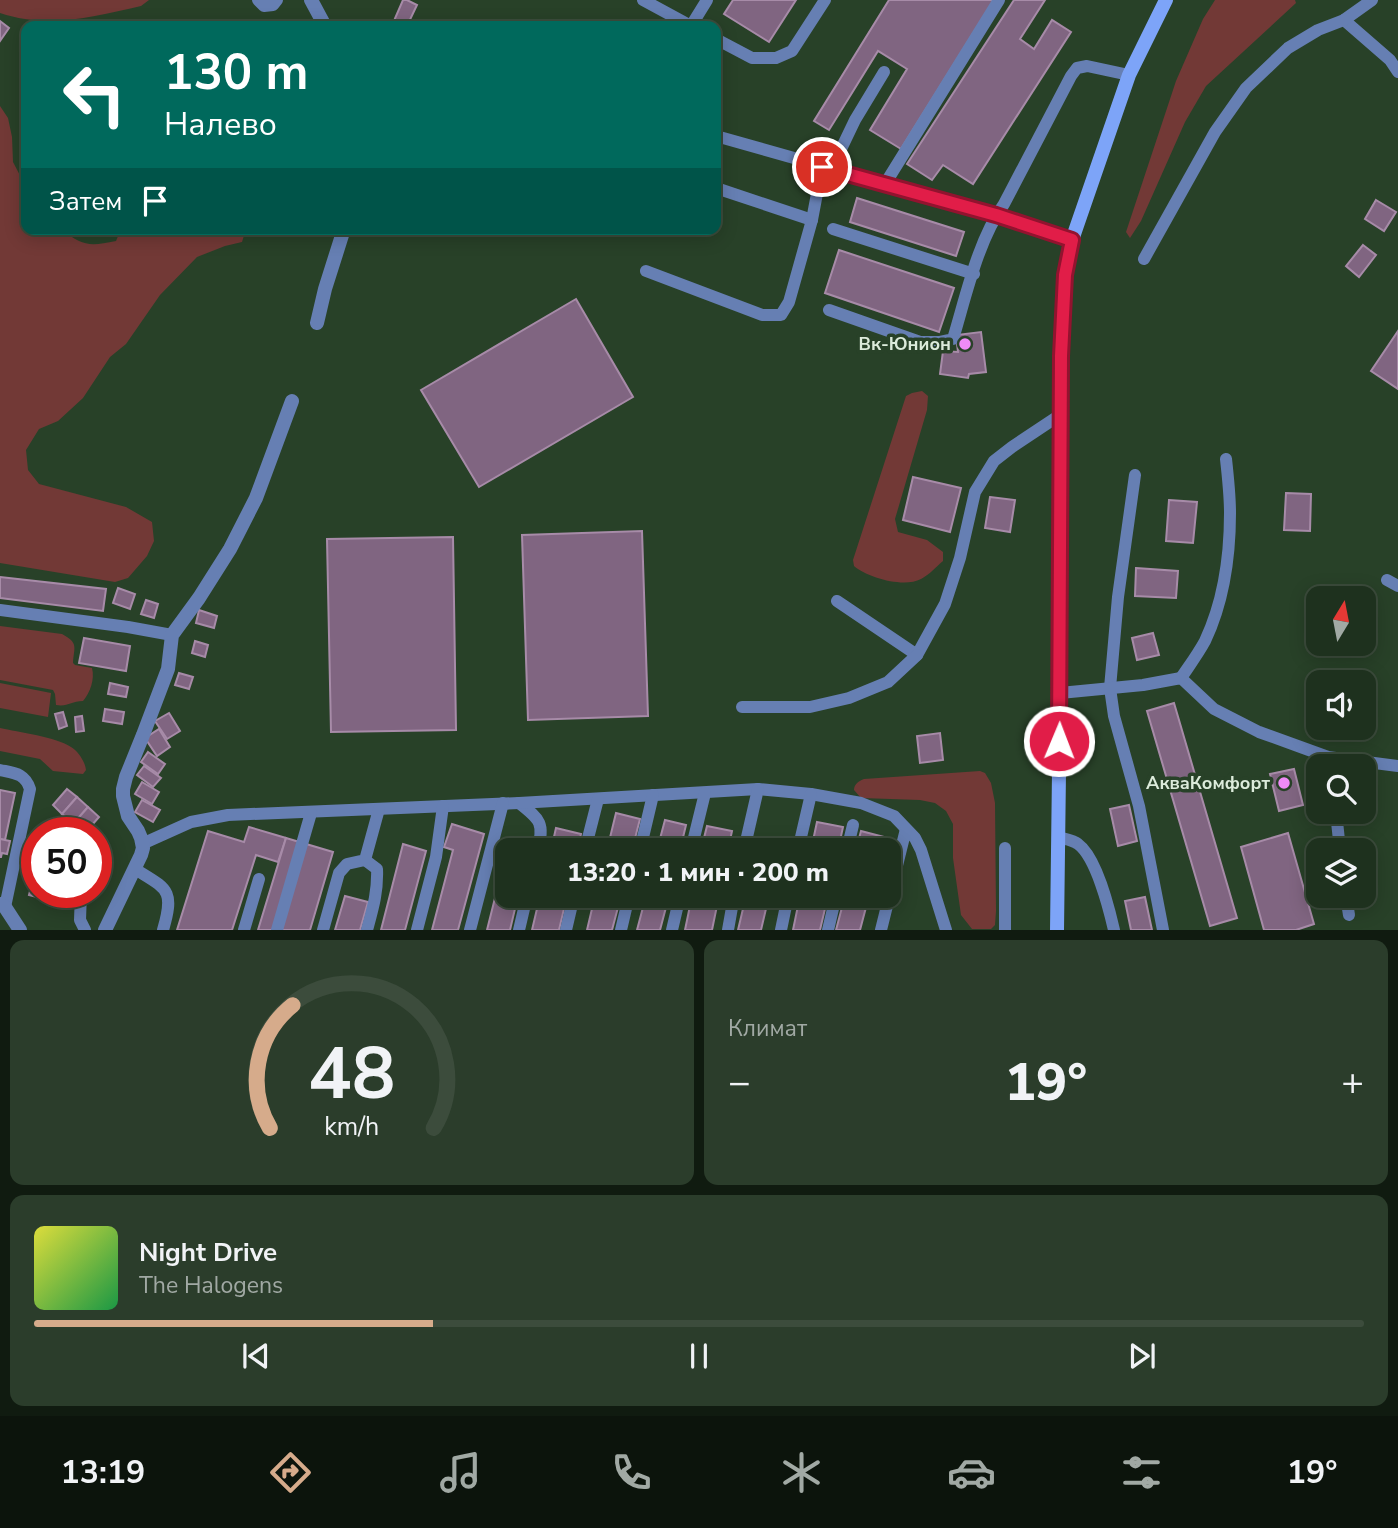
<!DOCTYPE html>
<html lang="ru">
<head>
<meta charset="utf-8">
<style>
  :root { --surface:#1e311e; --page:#2b3d2b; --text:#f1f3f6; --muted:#a1a9a4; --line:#3c4c3c; --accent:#d6ab8b }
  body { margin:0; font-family:"Nunito Sans",sans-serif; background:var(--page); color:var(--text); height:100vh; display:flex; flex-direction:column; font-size:26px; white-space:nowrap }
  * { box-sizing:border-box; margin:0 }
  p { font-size:23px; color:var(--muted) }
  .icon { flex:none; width:38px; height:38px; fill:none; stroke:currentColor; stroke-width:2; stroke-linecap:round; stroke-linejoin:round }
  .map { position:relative; height:930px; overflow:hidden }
  .details { display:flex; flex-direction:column; gap:10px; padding:10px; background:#101b10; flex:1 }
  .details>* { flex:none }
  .guide { position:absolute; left:21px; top:21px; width:700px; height:214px; border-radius:14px; box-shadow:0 4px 18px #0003,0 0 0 2px var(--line); background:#00695c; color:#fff; overflow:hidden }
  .needle { width:46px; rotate:10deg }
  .buttons { position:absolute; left:1306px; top:586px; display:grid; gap:14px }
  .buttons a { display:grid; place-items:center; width:70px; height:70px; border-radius:14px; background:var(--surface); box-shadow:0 4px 18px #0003,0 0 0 2px var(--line); font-size:35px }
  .speed { position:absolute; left:21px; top:817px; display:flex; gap:14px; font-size:35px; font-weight:700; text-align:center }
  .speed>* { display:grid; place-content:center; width:91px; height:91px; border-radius:50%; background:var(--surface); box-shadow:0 4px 18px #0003,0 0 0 2px var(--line); line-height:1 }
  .speed .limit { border:10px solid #d22; background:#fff; color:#111 }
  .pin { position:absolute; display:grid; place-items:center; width:60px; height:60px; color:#fff; margin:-30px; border:4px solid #fff; border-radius:50%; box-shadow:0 2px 7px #0007 }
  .me { position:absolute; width:77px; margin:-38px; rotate:1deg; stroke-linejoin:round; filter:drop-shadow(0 0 5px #0008) }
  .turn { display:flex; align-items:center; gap:24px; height:147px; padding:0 28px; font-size:32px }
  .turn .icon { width:91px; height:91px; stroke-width:2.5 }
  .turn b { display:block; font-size:49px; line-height:60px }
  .then { display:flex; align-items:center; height:66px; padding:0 28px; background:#0003; gap:14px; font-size:26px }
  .big { font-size:52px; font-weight:800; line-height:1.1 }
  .details .widget { flex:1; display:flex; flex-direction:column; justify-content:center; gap:10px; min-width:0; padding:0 24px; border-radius:14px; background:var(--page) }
  .details .dial { align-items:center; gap:0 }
  .dial svg { height:182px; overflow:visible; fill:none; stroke:var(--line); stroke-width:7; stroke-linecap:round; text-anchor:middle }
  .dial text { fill:var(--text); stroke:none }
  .song { display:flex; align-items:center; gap:21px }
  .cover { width:84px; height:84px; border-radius:10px; background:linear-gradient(135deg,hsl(60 70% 55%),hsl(140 70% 35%)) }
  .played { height:7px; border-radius:4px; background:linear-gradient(90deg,var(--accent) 30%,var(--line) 30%) }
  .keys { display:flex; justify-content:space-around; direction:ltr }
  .heat { display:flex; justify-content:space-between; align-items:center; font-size:38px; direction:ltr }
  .details .tiles { flex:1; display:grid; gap:10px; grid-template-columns:1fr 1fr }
  .widget:last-child { grid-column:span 2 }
  .trip { position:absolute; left:495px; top:838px; width:406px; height:70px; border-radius:14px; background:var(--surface); box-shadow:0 4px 18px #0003,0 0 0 2px var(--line); font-weight:800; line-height:70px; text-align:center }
  .tab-bar { display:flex; height:112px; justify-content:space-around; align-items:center; background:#0c140c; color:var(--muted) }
  .tab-bar .icon { width:49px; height:49px }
  .tab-bar .selected { color:var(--accent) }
  .tab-bar b { font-size:32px; color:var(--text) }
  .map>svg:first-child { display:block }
  .green { fill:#723936 }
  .building { fill:#806581; stroke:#a78ba8; stroke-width:2 }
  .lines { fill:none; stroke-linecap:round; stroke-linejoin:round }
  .lane { stroke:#667fb3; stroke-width:12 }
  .street { stroke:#667fb3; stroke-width:14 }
  .secondary { stroke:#7da4f8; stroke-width:14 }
  .route-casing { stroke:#92132f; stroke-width:18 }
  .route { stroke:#e11d48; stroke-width:12 }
  .poi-dot { fill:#ef8bf7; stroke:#284128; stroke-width:2.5 }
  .labels { text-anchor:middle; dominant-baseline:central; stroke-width:7; stroke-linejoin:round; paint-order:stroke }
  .poi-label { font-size:18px; font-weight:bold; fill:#dcebdb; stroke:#284128; text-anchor:end }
</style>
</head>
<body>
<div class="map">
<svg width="1398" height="930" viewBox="0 0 1398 930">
  <rect width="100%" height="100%" fill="#284128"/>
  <!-- green -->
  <g class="green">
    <path d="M0,0H149L141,6C93,17 48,29 0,13Z"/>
    <path d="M1215,0H1295L1296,3L1206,86L1185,122L1141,221L1130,238L1126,232L1176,81L1203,19Z"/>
    <path d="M0,106L8,118L12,137L13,162L26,187V229H62C82,247 91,246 116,241L121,229H246L242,242L225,246L197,257L160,295L126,344L110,357L83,398L58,421L39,429L26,450L28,470L39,484L126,507L152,522L154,541L147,556L128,578L115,582L0,563Z"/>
    <path d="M922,391L928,396L927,410L895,519L898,532L927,540L943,552V561C936,567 929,575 921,579C904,588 868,578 854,566L853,560L906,396L912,393Z"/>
    <path d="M0,626L62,634C79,643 74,647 73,663L75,665L92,668C95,679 90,693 83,701C71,701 68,707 56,705L55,694L53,690L0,680Z"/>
    <path d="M0,683L51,693L48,717L0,708Z"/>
    <path d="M0,728C18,732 57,737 71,747C79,752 85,762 86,770L83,774L53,771L40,759L0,751Z"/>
    <path d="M980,771L985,773L991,783L995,803L996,911L995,925L991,929H972L961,915L953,858V824L946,811L935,803L920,800L861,798L854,790C854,784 859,781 864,779Z"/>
  </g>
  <!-- building -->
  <g class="building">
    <path d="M403,0H407L417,5L407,26H399L393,23Z"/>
    <path d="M733,0H796L769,42L724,14Z"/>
    <path d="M889,0H994L901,149L870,130L907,69L878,51L829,130L814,121Z"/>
    <path d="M1014,0H1045L1020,39L1034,49L1052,20L1071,32L973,184L943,165L932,180L907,164Z"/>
    <path d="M0,21L9,28L0,41Z"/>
    <path d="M857,198L964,232L956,256L850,222Z"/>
    <path d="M1376,200L1396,212L1384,231L1365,219Z"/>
    <path d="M1363,245L1376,255L1359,277L1346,266Z"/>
    <path d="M839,250L954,288L939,332L825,293Z"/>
    <path d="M576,299L633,397L479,487L421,390Z"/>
    <path d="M1398,331V389L1371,371Z"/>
    <path d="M981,332L986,372L969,374L968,378L940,374L943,351L958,352L956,335Z"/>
    <path d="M913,477L961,488L950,532L903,520Z"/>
    <path d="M1286,493L1311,494L1310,531L1284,530Z"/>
    <path d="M990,497L1015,500L1010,532L985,528Z"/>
    <path d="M1169,500L1197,502L1193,543L1166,541Z"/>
    <path d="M642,531L648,716L528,720L522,535Z"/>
    <path d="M453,537L456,730L331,732L327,539Z"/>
    <path d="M1136,568L1178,571L1176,598L1135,596Z"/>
    <path d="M0,577L106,589L103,611L0,598Z"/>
    <path d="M118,588L135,594L130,609L113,603Z"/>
    <path d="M146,600L158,604L154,618L141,614Z"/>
    <path d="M199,610L217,616L214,628L196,623Z"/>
    <path d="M1153,633L1159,655L1137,660L1132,638Z"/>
    <path d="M84,638L130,646L126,671L79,663Z"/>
    <path d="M195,641L208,645L205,657L192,653Z"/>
    <path d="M179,673L193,677L189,689L175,685Z"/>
    <path d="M110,683L128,687L126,697L108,694Z"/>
    <path d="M1174,703L1237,918L1210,926L1147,711Z"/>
    <path d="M105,709L124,712L122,724L103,721Z"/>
    <path d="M63,712L67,726L59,729L55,714Z"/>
    <path d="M169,713L180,731L167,739L155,721Z"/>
    <path d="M82,716L84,731L76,732L75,717Z"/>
    <path d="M159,729L170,747L157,756L145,738Z"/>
    <path d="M940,733L943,760L920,763L917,736Z"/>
    <path d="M148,752L165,764L158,774L141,762Z"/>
    <path d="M144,766L161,778L153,787L137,775Z"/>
    <path d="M1294,769L1303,805L1279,811L1270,774Z"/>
    <path d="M142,782L159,792L152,804L135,794Z"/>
    <path d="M67,789L77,797L62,814L53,805Z"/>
    <path d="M0,790L15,793L5,840L0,839Z"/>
    <path d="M77,797L88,807L74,823L62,814Z"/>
    <path d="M142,800L160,810L153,822L135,812Z"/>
    <path d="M1129,805L1137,841L1118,846L1110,809Z"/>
    <path d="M88,807L99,817L85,833L74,823Z"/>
    <path d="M616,813L640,819L632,850H607Z"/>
    <path d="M665,820L686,825L680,850H657Z"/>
    <path d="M817,822L843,827L838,850H811Z"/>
    <path d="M452,824L484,834L458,930H432L453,850L444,847Z"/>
    <path d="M707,826L732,831L728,850H701Z"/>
    <path d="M249,827L286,838L278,862L256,855L232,930H177L208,831L244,842Z"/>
    <path d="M556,828L581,834L577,850H551Z"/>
    <path d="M861,831L884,837L880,850H856Z"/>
    <path d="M1288,833L1314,924L1296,930H1264L1241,847Z"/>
    <path d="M286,838L333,852L310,930H258Z"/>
    <path d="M0,839L10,841L7,854L2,853L1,857H0Z"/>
    <path d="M759,839L781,844L779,850H757Z"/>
    <path d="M509,842L530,847L529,850H508V896H518L510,930H487Z"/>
    <path d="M403,844L426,851L405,930H381Z"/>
    <path d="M96,846L105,850L98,864L96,863Z"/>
    <path d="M37,864V892H47L45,899L29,895Z"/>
    <path d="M345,896L368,902L360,930H335Z"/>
    <path d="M540,896H567L559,930H532Z"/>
    <path d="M595,896H621L612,930H587Z"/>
    <path d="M646,896H669L660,930H637Z"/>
    <path d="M692,896H719L712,930H685Z"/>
    <path d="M746,896H769L761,930H738Z"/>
    <path d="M800,896H828L820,930H793Z"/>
    <path d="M845,896H869L860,930H836Z"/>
    <path d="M1145,897L1152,930H1131L1125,901Z"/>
  </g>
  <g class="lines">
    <!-- lane -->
    <g class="lane">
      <path d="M258,0L264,6L273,5L277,0"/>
      <path d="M643,0L691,26"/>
      <path d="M1344,20L1390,60L1398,72"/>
      <path d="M691,26L707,0"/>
      <path d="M716,39L752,58H776L792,51L825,0"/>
      <path d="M716,136L996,215L1072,240"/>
      <path d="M831,170L855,120L884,72"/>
      <path d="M885,184L999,0"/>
      <path d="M716,188L812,220"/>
      <path d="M833,229L974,274"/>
      <path d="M1144,259L1215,132L1246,88L1288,48L1318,30L1344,20L1372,0"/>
      <path d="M646,271L762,315H781L789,302L812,220L822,167"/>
      <path d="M829,310L920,342H939L953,339C966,296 978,240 1004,204L1071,76L1077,68L1087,66L1129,75"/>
      <path d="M1135,475L1118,597L1110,688L1114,716L1139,806L1163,930"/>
      <path d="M1387,580L1398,586"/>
      <path d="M837,601L917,655L945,604L960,558L975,492L994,461L1012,447L1060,415"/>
      <path d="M0,610L128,627L172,635"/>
      <path d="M1181,678C1189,666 1198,654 1205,641C1223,603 1230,556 1230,513C1230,495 1228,477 1226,459"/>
      <path d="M1060,693L1143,685L1181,678L1214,709L1259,732L1328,757L1398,766"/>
      <path d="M742,707H810L849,698L888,682L917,655"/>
      <path d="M0,770C14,773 25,773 30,789L5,907"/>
      <path d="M519,803C541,820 544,823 538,850"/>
      <path d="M1336,812L1340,850"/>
      <path d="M1058,837C1064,839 1073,840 1078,844C1096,857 1109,908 1114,930"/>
      <path d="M142,844L191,822L228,815L519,803L758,789L811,794L861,803L894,816L915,838L921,850L946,930"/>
      <path d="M1005,848V930"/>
      <path d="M585,850L598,799"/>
      <path d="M640,850L653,795"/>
      <path d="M691,850L705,793"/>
      <path d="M744,850L758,789"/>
      <path d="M798,850L811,794"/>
      <path d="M847,850L853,825"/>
      <path d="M365,860L377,869C378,891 373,908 367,930"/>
      <path d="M135,869C167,889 175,889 163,930"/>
      <path d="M81,892L80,920L85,930"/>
      <path d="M1346,896L1349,915"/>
      <path d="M244,930L259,879"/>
      <path d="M277,930L311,813"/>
      <path d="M323,930L339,873L347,864L365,860L379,809"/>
      <path d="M417,930L436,857L443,806"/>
      <path d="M470,930L503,803"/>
      <path d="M519,930L527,896"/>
      <path d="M566,930L574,896"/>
      <path d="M621,930L629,896"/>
      <path d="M672,930L680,896"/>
      <path d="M728,930L734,896"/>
      <path d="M781,930L788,896"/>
      <path d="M828,930L836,896"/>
      <path d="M881,930L906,829"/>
    </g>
    <!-- street -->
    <g class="street">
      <path d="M311,0L325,26"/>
      <path d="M317,323L325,289L344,229"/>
      <path d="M0,904L5,907L20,930"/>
      <path d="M105,930L141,855L143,848L141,838L138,831L128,816L123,796V789L126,777L143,735L168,669L172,635L199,598L230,549L256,498L292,401"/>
    </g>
    <!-- secondary -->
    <path class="secondary" d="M1057,930L1060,693V415L1062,318L1065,275L1072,240L1129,75L1166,0"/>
  </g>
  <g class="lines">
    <!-- route casing -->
    <g class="route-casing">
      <path id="route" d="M822,167L996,215L1072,240L1065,275L1061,356L1059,741"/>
    </g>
    <!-- route -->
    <use href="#route" class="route"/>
  </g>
  <!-- markers -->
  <g class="poi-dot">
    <circle cx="965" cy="344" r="7"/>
    <circle cx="1284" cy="783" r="7"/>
  </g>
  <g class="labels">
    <!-- poi labels -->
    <g class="poi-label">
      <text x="951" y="344">Вк-Юнион</text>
      <text x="1270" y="783">АкваКомфорт</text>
    </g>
  </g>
</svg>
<div class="buttons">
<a><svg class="needle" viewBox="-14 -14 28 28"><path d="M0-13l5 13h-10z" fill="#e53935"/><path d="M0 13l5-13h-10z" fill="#a1a9a4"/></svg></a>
<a><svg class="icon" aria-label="sound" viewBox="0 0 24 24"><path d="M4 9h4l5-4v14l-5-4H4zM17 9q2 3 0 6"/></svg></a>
<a><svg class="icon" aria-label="search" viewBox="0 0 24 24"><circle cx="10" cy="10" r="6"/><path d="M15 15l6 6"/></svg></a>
<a><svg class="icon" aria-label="layers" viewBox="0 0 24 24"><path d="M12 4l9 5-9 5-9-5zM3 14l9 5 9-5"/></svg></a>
</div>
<div class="speed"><div class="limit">50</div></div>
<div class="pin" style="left:822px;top:167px;background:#d93025"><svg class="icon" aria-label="arrive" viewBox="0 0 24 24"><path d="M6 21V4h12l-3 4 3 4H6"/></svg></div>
<svg class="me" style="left:1059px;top:741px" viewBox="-20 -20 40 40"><circle r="17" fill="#e11d48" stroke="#fff" stroke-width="3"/><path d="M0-11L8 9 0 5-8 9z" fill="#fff"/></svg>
<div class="trip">13:20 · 1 мин · 200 m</div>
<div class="guide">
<div class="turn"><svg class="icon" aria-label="left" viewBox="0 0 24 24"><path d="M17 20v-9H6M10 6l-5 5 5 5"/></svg><div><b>130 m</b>Налево</div></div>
<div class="then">Затем<svg class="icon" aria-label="arrive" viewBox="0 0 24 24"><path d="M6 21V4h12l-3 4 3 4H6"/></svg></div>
</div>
</div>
<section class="details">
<div class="tiles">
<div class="widget dial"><svg viewBox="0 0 100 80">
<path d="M14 69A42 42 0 1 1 86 69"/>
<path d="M14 69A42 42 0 0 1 24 15" stroke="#d6ab8b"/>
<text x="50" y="56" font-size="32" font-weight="700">48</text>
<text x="50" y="72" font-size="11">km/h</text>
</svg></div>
<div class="widget"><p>Климат</p>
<div class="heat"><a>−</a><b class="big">19°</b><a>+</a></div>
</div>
<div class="widget">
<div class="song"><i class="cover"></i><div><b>Night Drive</b><p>The Halogens</p></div></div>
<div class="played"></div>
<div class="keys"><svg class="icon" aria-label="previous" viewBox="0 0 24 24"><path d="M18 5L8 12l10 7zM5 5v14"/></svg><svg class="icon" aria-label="pause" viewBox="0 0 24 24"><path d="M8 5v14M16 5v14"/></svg><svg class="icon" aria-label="next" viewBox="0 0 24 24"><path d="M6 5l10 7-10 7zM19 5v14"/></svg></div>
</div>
</div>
</section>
<nav class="tab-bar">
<b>13:19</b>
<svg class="icon selected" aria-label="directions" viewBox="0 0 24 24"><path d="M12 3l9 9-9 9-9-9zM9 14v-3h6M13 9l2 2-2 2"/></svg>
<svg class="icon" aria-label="music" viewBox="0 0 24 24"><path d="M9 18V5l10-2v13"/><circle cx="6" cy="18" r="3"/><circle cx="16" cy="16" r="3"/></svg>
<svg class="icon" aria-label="phone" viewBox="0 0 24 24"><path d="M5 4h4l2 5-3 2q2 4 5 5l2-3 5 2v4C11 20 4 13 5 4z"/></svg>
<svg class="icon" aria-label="climate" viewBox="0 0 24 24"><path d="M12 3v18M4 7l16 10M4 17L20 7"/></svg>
<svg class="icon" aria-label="car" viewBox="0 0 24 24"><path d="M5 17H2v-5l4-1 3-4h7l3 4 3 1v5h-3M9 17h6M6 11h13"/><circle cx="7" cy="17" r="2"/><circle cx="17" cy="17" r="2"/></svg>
<svg class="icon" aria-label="filters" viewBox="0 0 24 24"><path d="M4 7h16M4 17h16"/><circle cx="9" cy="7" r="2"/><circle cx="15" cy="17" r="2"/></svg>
<b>19°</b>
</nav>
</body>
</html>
